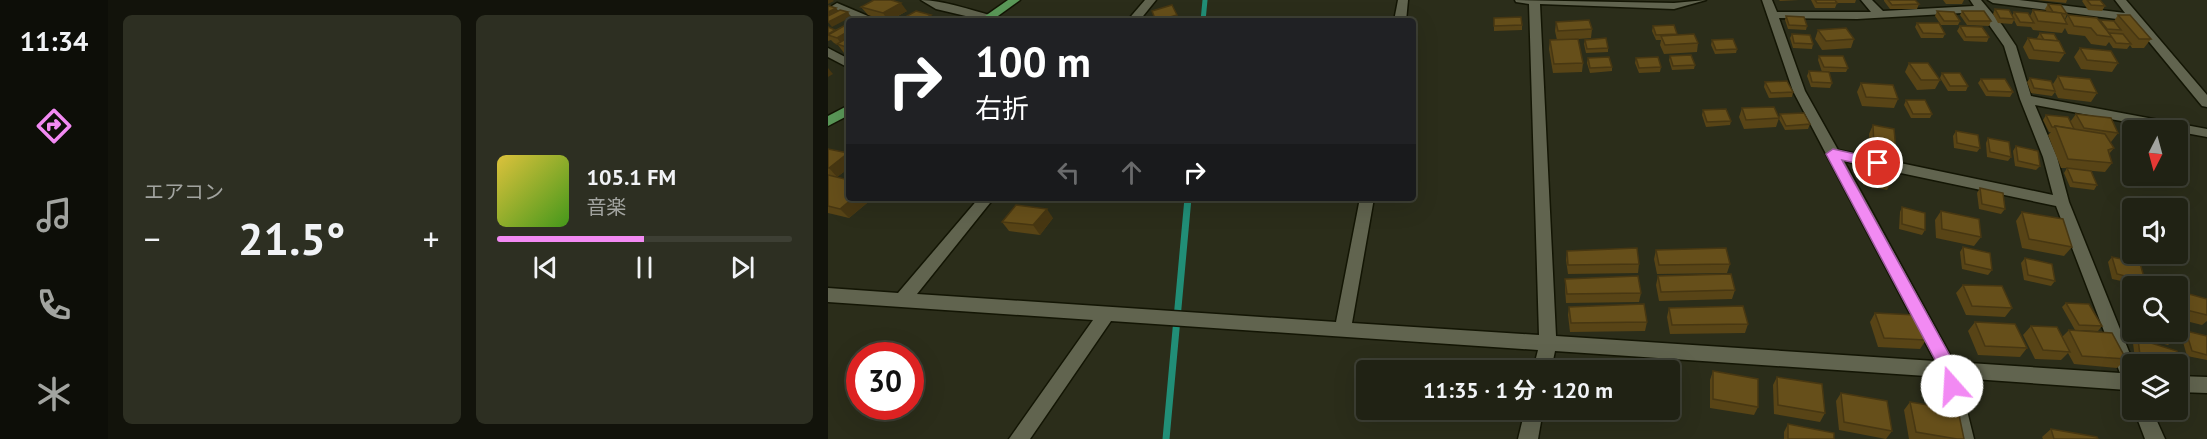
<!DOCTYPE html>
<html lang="ja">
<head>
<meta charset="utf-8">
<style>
  :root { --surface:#202214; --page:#2d2f22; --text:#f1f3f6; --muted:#a2a4a0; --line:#3d3f34; --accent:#f28af3 }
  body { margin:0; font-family:"PT Sans","Noto Sans JP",sans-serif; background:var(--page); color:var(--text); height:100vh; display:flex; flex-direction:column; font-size:22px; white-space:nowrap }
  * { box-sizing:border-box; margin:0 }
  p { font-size:20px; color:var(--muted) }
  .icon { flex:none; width:33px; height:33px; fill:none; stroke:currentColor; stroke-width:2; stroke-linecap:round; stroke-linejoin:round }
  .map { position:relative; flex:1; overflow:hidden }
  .drawer { display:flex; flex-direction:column; gap:15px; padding:15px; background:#12130b; width:720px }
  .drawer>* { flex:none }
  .top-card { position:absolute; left:18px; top:18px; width:570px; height:183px; border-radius:6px; box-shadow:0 6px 24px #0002,0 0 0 2px var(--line); background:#202124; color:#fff; overflow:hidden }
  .needle { width:39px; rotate:186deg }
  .buttons { position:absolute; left:1294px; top:120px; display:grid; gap:12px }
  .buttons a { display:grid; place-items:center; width:66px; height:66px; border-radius:6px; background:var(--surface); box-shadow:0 6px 24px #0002,0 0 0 2px var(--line); font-size:30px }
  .speed { position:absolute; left:18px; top:342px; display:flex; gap:12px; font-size:30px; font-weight:700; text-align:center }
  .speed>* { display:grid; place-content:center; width:78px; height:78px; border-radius:50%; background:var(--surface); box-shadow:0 6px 24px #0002,0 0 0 2px var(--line); line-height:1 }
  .speed .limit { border:9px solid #d22; background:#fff; color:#111 }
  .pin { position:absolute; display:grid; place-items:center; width:51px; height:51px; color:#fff; margin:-26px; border:3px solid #fff; border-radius:50%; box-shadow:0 2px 6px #0007 }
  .me { position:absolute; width:66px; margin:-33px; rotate:341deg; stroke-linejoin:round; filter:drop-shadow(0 0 4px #0008) }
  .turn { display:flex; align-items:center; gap:21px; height:126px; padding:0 30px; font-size:27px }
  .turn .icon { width:78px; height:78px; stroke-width:2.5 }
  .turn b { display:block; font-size:42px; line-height:51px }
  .lanes { display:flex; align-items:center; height:57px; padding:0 30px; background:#0003; justify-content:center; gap:30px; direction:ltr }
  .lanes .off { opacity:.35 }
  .big { font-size:45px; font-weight:700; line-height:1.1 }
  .drawer .card { flex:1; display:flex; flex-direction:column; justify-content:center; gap:9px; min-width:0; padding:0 21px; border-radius:9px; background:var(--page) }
  .song { display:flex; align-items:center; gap:18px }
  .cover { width:72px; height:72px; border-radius:9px; background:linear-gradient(135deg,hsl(50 70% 55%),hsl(100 70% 35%)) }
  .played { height:6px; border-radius:3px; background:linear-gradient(90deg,var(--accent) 50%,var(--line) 50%) }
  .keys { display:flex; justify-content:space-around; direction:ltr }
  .heat { display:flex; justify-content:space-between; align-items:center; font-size:33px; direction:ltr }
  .drawer .tiles { flex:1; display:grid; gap:15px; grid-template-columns:repeat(2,1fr) }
  .trip { position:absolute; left:528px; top:360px; width:324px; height:60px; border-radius:6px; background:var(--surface); box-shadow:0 6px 24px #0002,0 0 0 2px var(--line); font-weight:700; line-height:60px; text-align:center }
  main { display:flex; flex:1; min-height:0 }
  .dock { display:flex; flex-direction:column; width:108px; justify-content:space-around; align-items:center; background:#0d0e08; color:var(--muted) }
  .dock .icon { width:42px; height:42px }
  .dock .active { color:var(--accent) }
  .dock b { font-size:27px; color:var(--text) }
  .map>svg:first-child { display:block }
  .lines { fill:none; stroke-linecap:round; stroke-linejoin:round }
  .stream-far1 { stroke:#218e77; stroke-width:5 }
  .stream { stroke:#218e77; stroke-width:7 }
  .minor-casing { stroke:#131504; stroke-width:3 }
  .major-casing { stroke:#131504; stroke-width:3 }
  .minor { fill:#61644f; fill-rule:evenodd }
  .major { fill:#5a9858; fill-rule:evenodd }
  .wall { fill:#584416 }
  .shaded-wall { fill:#473712 }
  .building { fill:#664f1a; stroke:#473712; stroke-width:1.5 }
  .route { fill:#f28af3; stroke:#9d5a9e; stroke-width:1.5 }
</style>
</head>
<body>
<main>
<nav class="dock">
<b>11:34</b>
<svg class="icon active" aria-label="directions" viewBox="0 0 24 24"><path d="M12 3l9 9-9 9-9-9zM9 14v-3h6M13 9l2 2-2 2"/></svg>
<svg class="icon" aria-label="music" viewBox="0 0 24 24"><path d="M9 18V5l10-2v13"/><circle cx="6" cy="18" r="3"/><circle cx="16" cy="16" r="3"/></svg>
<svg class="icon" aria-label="phone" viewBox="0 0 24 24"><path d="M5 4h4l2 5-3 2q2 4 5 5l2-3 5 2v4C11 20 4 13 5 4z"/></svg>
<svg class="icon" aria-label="climate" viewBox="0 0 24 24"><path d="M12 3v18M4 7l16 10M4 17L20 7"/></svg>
</nav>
<section class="drawer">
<div class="tiles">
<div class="card"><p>エアコン</p>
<div class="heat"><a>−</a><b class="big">21.5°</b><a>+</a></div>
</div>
<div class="card">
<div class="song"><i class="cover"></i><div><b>105.1 FM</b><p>音楽</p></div></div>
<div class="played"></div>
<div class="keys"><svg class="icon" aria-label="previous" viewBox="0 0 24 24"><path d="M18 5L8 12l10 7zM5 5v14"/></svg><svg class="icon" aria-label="pause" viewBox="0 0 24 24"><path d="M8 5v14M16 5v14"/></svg><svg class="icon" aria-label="next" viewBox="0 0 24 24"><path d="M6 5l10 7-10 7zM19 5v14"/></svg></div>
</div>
</div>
</section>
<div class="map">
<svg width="1379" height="439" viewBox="0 0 1379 439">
  <rect width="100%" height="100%" fill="#2b2d1a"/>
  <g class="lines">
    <!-- stream-far1 -->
    <path class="stream-far1" d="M375,21L377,0"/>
    <!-- stream -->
    <path class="stream" d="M338,439L360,198"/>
    <!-- minor casing -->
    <g class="minor-casing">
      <g id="minor">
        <path d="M93,0C114,0 143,10 165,16L167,18L159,21L108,9Z"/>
        <path d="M317,0H328L311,21H299Z"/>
        <path d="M570,0H580L578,21H566Z"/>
        <path d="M687,0L846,3L878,0L846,9L712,4L728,336L1107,361L965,91L934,0H944L949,12H1043L1033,0H1044L1055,11L1146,6L1142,0H1153L1174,25L1188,46L1203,96L1379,129V137L1207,105L1229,157L1241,202L1306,364L1305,392L1299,390L1131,378L1146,439H1126L1113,377L727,351L723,370H705L710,350L283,321L202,439H181L265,320L0,302V288L70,293L151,198H166L89,294L508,322L532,198H546L524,323L711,335L701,4L688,2ZM1152,12L1176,46L1192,99L1215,157L1225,195L1010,150L977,91L951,18L1029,19ZM1016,161L1228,206L1292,373L1126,362Z"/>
        <path d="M1160,0H1191L1297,13L1287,0H1298L1379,95V107L1374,106L1304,21L1165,3Z"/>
        <path d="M9,3L47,19L49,21H34L5,8L4,6Z"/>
        <path d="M0,48L21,59V68L0,57Z"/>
        <path d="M1350,376L1379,377V393L1350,392Z"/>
        <path d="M697,410H715L710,439H690Z"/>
        <path d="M1306,410H1324L1337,439H1317Z"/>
      </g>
    </g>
    <!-- major casing -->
    <g class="major-casing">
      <g id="major">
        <path d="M180,0H192L163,21H150Z"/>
        <path d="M21,105V115L0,126V116Z"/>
      </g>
    </g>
    <!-- minor -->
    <use href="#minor" class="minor"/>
    <!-- major -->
    <use href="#major" class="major"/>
  </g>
  <!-- wall -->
  <g class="wall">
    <path d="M951,0H971L952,1Z"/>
    <path d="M983,0H1028L1027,3H1009L1007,8H987Z"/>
    <path d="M1056,0H1087L1091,4L1089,9H1062L1056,1Z"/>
    <path d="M1115,0H1136L1134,4H1118Z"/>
    <path d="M1210,0H1239L1238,3Z"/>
    <path d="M1255,0H1259L1277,6L1274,11L1260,10L1254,1Z"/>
    <path d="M1220,4L1239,14L1237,19V20L1240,15L1271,20L1286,21L1290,15L1323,39L1316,48H1304L1302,45L1299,49L1285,48L1281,42L1278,46L1263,44L1257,36L1240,34L1237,28L1234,33L1205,30L1203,27L1189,26L1186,20L1184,24L1170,23L1165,14L1167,9L1184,16L1186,12L1202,16L1205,10L1219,12L1217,9Z"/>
    <path d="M33,7L79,11L61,21H59L40,15Z"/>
    <path d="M1109,11L1132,21L1130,25H1113L1107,16Z"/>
    <path d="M1134,11L1163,21L1161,26L1139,25L1132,15Z"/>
    <path d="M958,16L979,26L978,30L960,29L957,20Z"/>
    <path d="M666,18L694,25V30L666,31Z"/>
    <path d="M728,22L764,29L763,38L750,39L755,63L754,72L725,73L721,49L722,40H729L727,31Z"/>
    <path d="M21,23V54L16,53L10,45L6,43L3,40L0,41V27L7,30Z"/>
    <path d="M1089,23L1117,34L1115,38H1093L1087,27Z"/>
    <path d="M825,26L870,43L869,52L836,54L832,45L833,40H828L824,31Z"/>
    <path d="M1132,26L1161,37L1159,42L1136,41L1129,31Z"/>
    <path d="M990,30L1026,39L1023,48L994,50L987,39Z"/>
    <path d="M1212,33L1237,53L1231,62L1201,59L1195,47L1200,38L1210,39L1209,38Z"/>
    <path d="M964,34L985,44L984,49L965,48L962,38Z"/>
    <path d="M757,40L780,48V52L758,53L756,44Z"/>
    <path d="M884,40L909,49L908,53L887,54L883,45Z"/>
    <path d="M1252,48L1290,63L1284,72L1253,69L1246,57Z"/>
    <path d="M842,56L867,65L866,69L844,70L841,60Z"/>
    <path d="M991,56L1020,68L1018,72H994L990,60Z"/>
    <path d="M760,58L784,67V71L762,73L759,63Z"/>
    <path d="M808,58L833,67L832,72L811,73L807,63Z"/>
    <path d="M1081,63L1112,80L1107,89L1089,90L1077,72Z"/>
    <path d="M981,71L1004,83L1002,88L983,87L979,76Z"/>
    <path d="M1114,73L1140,86L1138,91H1120L1112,78Z"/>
    <path d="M1230,76L1269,93L1263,102L1230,98L1227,92L1224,96L1203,93L1199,82L1202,78L1225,84Z"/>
    <path d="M1153,79L1185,92L1182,97L1158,96L1150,83Z"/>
    <path d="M937,82L965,92L964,97L941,98L936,87Z"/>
    <path d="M1033,83L1070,99L1066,108L1034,106L1029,92Z"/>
    <path d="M1078,100L1104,114L1102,118H1083L1076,105Z"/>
    <path d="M914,108L951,118L948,127L916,129L911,117Z"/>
    <path d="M875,110L903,121L902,125L878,127L874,115Z"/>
    <path d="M952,114L982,124L980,129L957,130L951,119Z"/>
    <path d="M1248,114L1290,133L1283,142H1282L1286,148L1281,154L1284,163L1277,172L1242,169L1269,185L1266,190L1242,187L1236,173L1239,168H1233L1220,135L1223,132H1221L1215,120L1218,115L1242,122Z"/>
    <path d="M1045,125L1068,151L1063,160L1042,156L1041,134Z"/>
    <path d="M1128,131L1152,148L1149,152L1126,148L1125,136Z"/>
    <path d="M1160,138L1183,157L1180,161L1159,157L1158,143Z"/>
    <path d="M1188,146L1212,166L1208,170L1187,166L1185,151Z"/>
    <path d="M0,149L21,153V168L9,177L21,198H45L21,218L0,213Z"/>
    <path d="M1038,167L1061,186L1059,190L1035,185L1036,172Z"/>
    <path d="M1152,188L1177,209L1173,214L1151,209L1149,193Z"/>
    <path d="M211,198H241L238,201Z"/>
    <path d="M1074,207L1097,230L1094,235L1071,229L1072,212Z"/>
    <path d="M1113,211L1153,237L1146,246L1108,238L1107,220Z"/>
    <path d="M1194,212L1244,247L1236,256L1194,248L1188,221Z"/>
    <path d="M225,218L212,235L181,231L174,222Z"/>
    <path d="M1135,247L1164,270L1160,275L1134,269L1132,252Z"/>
    <path d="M828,250L902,264L899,273L829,274L826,259Z"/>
    <path d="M739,251L811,264L810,273L740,274L738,260Z"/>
    <path d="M1284,257L1317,281L1312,285L1284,279L1280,262Z"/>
    <path d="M1197,258L1227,281L1223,286L1196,280L1193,263Z"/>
    <path d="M830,276L907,290L904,299L831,301L828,285Z"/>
    <path d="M737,279L813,293L811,302L738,303L737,288Z"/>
    <path d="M1135,285L1184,308L1177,317L1138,315L1128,293Z"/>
    <path d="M1350,291L1379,299V321L1374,325L1350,319Z"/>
    <path d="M1238,303L1274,326L1270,331L1247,330L1234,307Z"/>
    <path d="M741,307L819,322L817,331L742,332L740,315Z"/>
    <path d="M841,308L920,324L917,333L842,334L839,317Z"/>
    <path d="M1047,313L1098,340L1092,349L1050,347L1042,322Z"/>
    <path d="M1147,322L1199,348L1192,357L1150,355L1140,331Z"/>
    <path d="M1203,326L1234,337L1241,330L1298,359L1289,368L1246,364L1240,353L1233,360L1207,359L1195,335Z"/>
    <path d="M1358,331L1379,336V360L1359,356L1353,335Z"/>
    <path d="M1308,332H1342L1345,340L1340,345L1309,337Z"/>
    <path d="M1310,339L1349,351L1352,367L1350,369V364H1324L1307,359L1305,343Z"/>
    <path d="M885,371L930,407L926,415L882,408V380Z"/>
    <path d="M949,377L997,413L992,422L946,414L945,385Z"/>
    <path d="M1013,393L1064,431L1058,439L1011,430L1008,401Z"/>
    <path d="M1082,402L1136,439H1081L1076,410Z"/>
    <path d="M960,424L1006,439H956V432Z"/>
    <path d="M1223,429L1270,439H1215L1214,437Z"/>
  </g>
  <!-- shaded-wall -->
  <g class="shaded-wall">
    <path d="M0,0H5L6,1L0,4Z"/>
    <path d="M73,3L79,11L60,21L55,13Z"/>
    <path d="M8,8L12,13L0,19V12Z"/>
    <path d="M20,12L23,17L4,27L0,22Z"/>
    <path d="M103,15L106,19L103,21H92Z"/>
    <path d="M349,15L351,20L347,21H328Z"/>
    <path d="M21,31V44L16,47L9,38Z"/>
    <path d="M0,68L5,74L0,77Z"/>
    <path d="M20,153L21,168L9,177L1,168Z"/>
    <path d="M25,198H45L21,218L12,209Z"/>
    <path d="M219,209L225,218L212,235L205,225Z"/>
  </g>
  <!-- building -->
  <g class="building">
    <path d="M46,0H63L73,3L55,13L33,7Z"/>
    <path d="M987,0H1007L1009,3H989Z"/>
    <path d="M1060,0H1087L1091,4L1064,5Z"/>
    <path d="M1259,0H1272L1277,6L1263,5Z"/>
    <path d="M1220,4L1233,5L1239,14L1225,12Z"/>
    <path d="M344,5L349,15L328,21L324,11Z"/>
    <path d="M0,6H1L8,8L0,12Z"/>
    <path d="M1167,9L1181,10L1186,19L1172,18Z"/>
    <path d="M12,10L20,12L0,22V16Z"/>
    <path d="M1205,10L1233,13L1239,24L1210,21Z"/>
    <path d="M88,11L103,15L92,21H70Z"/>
    <path d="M1109,11L1126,12L1132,21H1116Z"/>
    <path d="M1134,11H1156L1163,21H1141Z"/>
    <path d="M1186,12L1200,13L1206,23L1192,22Z"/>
    <path d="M1240,15L1269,18L1284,37L1269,35L1263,28L1246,26Z"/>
    <path d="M1290,15H1302L1323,39H1311Z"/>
    <path d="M958,16L976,17L979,26L961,25Z"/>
    <path d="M693,17L694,25L666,26V18Z"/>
    <path d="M31,18L41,21H25Z"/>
    <path d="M761,20L764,29L730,31L728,22Z"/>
    <path d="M1272,20L1286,21L1293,30L1279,29Z"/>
    <path d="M21,23V31L9,38L0,35Z"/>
    <path d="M1089,23H1111L1117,34L1095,33Z"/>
    <path d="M846,25L849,34L828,35L825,26Z"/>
    <path d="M1132,26L1154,27L1161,37H1138Z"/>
    <path d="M0,27L7,30L0,34Z"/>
    <path d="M1018,28L1026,39L998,41L990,30Z"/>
    <path d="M1212,33L1226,34L1230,41L1216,40Z"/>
    <path d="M1281,33L1295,34L1303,44L1288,43Z"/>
    <path d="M866,34L870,43L837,45L833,36Z"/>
    <path d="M964,34L982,35L985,44L966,43Z"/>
    <path d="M21,37V48L9,44Z"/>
    <path d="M778,38L780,48L759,49L757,40Z"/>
    <path d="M1200,38L1231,41L1237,53L1206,50Z"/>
    <path d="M750,39L755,63L726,64L722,40Z"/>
    <path d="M905,39L909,49L888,50L884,40Z"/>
    <path d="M1252,48L1283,51L1290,63L1259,60Z"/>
    <path d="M863,55L867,65L845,66L842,56Z"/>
    <path d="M991,56H1015L1020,68L996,67Z"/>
    <path d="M781,57L784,67L762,68L760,58Z"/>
    <path d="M830,57L833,67L811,68L808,58Z"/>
    <path d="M1081,63H1100L1112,80H1093Z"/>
    <path d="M981,71L1001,72L1004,83L984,82Z"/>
    <path d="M1114,73H1132L1140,86H1122Z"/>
    <path d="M1230,76L1262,79L1269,93L1236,89Z"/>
    <path d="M1202,78L1223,81L1227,91L1206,88Z"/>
    <path d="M1153,79H1177L1185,92L1160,91Z"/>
    <path d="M959,81L965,92L943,93L937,82Z"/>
    <path d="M1033,83L1065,85L1070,99L1038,97Z"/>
    <path d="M1078,100H1097L1104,114H1085Z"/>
    <path d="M946,107L951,118L918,120L914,108Z"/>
    <path d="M898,109L903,121L879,122L875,110Z"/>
    <path d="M976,113L982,124L958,126L952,114Z"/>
    <path d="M1248,114L1283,118L1290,133L1256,128Z"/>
    <path d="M1218,115L1240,117L1246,129L1227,126V127H1224Z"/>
    <path d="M1045,125L1066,129L1068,151L1046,147Z"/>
    <path d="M1227,126L1277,134L1286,148L1280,150L1284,163L1240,159Z"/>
    <path d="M1128,131L1150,135L1152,148L1129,143Z"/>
    <path d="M1160,138L1181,142L1183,157L1162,152Z"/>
    <path d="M1188,146L1210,151L1212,166L1190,161Z"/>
    <path d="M0,149L20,153L1,168H0Z"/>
    <path d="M1038,167L1061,172V186L1038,180Z"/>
    <path d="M1239,168L1263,171L1269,185L1245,182Z"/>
    <path d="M0,175L21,180V198H25L12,209L0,206Z"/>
    <path d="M1152,188L1175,193L1177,209L1154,204Z"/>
    <path d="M188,205L219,209L205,225L174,222Z"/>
    <path d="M1074,207L1097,213V230L1074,224Z"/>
    <path d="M1113,211L1151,219L1153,237L1114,229Z"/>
    <path d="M1194,212L1235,219L1244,247L1201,239Z"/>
    <path d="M1135,247L1162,253L1164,270L1137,264Z"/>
    <path d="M809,248L811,264L740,265L739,251Z"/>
    <path d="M898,248L902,264L831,265L828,250Z"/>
    <path d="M1284,257L1312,263L1317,281L1289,274Z"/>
    <path d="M1197,258L1224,264L1227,281L1200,275Z"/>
    <path d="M903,274L907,290L833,292L830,276Z"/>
    <path d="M810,276L813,293L739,294L737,279Z"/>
    <path d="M1135,285L1174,286L1184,308L1144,306Z"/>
    <path d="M1350,291L1379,299V315L1350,308Z"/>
    <path d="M1238,303L1261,304L1274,326L1251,325Z"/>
    <path d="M816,304L819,322L743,323L741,307Z"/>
    <path d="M915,306L920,324L844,325L841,308Z"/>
    <path d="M1047,313L1088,315L1098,340L1056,338Z"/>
    <path d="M1147,322L1187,324L1199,348L1157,346Z"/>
    <path d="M1203,326L1229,327L1242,352L1215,350Z"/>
    <path d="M1241,330L1284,333L1298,359L1254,356Z"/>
    <path d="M1358,331L1379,336V355L1364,351Z"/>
    <path d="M1314,332H1342L1345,340L1314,333Z"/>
    <path d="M1310,339L1349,351L1352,367H1350V364H1343L1312,355Z"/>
    <path d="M885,371L930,379V407L885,399Z"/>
    <path d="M949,377L994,384L997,413L950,405Z"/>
    <path d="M1013,393L1059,401L1064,431L1016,422Z"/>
    <path d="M1082,402L1130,410L1136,439H1129L1088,432Z"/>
    <path d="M960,424L1006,433V439H960Z"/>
    <path d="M1223,429L1269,437L1270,439H1226Z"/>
  </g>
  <!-- route -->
  <path class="route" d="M1005,149L1050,159L1057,163L1050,168L1014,160L1126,363L1132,386L1130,391L1124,393L1118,391L1112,369L998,154Z"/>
</svg>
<div class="buttons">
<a><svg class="needle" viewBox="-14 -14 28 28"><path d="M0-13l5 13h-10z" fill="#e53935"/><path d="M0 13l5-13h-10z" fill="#a2a4a0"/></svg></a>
<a><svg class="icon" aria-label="sound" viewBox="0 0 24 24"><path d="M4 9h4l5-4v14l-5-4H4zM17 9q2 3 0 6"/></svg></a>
<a><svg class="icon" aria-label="search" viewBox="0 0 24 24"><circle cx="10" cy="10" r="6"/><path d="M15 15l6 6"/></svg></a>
<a><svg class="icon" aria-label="layers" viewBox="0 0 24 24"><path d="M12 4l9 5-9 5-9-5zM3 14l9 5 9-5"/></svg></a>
</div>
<div class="speed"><div class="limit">30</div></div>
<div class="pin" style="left:1050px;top:163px;background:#d93025"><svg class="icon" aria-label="arrive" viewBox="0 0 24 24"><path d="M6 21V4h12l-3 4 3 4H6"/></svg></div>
<svg class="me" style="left:1124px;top:386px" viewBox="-20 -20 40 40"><circle r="19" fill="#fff"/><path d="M0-13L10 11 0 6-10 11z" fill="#f28af3"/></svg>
<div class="trip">11:35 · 1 分 · 120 m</div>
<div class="top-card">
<div class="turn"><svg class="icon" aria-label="right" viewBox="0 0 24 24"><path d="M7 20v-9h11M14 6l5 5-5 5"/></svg><div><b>100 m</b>右折</div></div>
<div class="lanes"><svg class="icon off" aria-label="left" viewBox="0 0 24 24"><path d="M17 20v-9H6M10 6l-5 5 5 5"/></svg><svg class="icon off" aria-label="ahead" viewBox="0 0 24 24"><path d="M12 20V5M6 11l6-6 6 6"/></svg><svg class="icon" aria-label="right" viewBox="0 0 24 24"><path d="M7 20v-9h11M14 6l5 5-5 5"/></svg></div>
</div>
</div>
</main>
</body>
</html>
